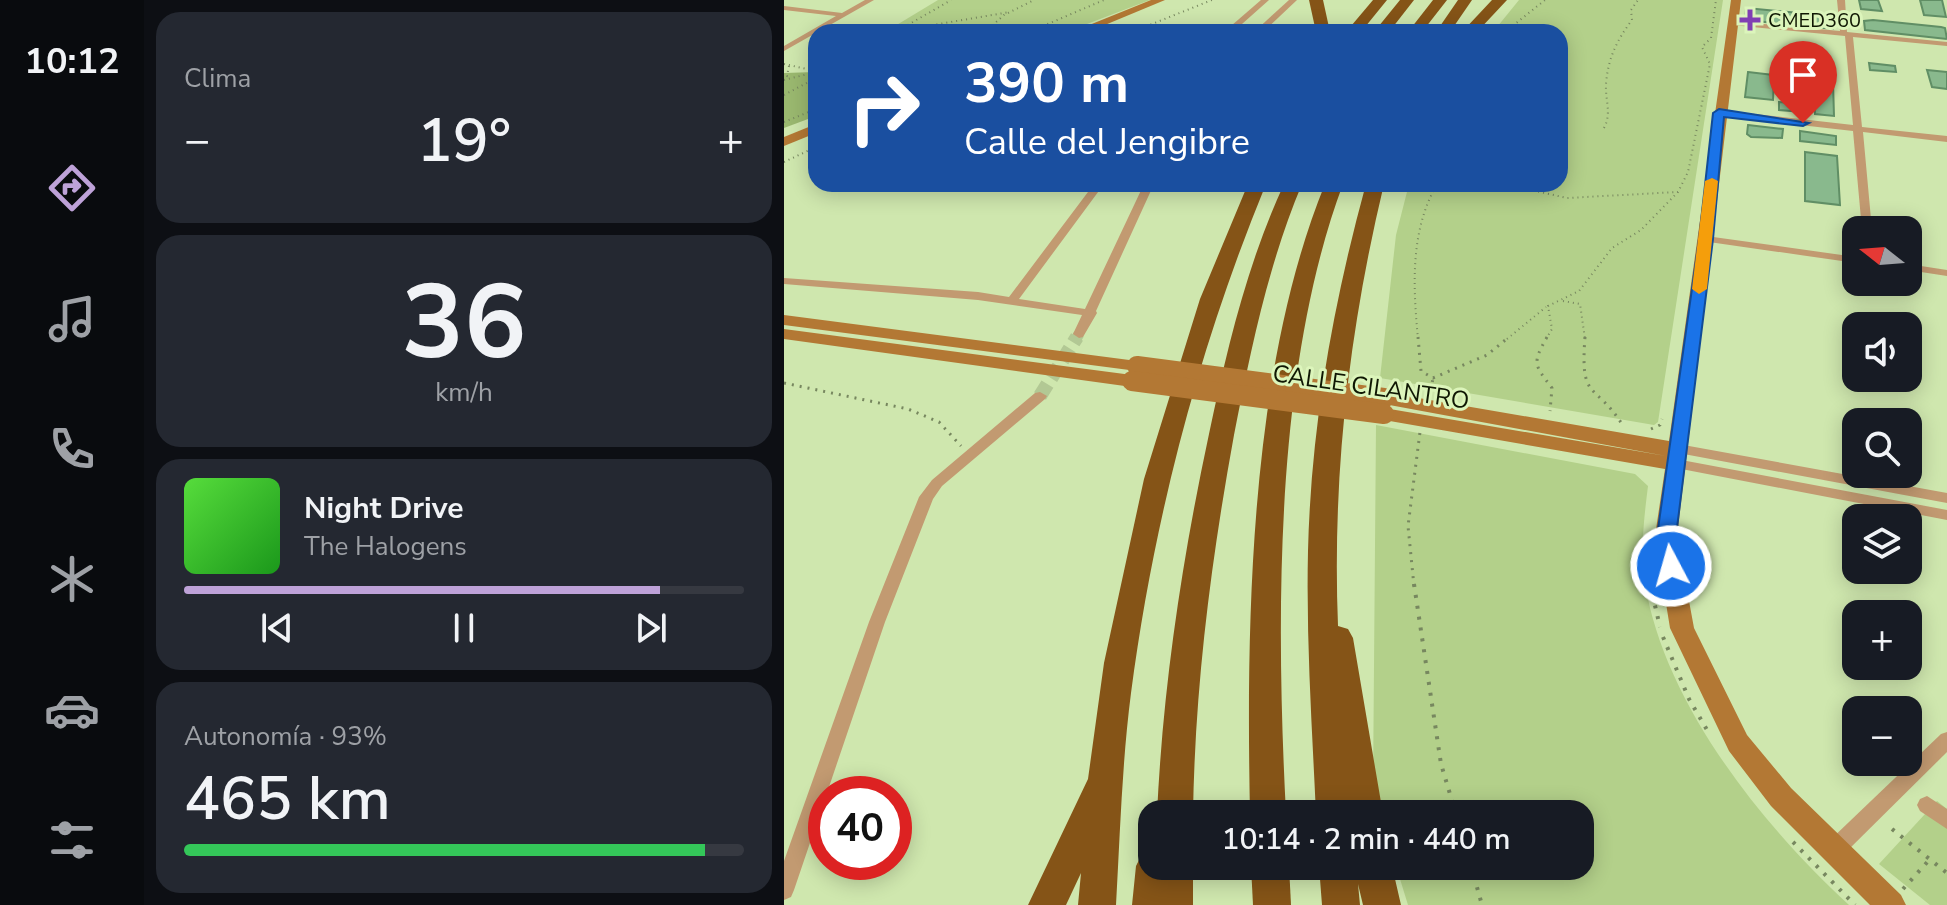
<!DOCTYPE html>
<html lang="es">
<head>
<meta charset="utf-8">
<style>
  :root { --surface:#171b24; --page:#242831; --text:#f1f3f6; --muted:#9ea1a6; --line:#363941; --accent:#bea2d8 }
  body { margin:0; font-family:"Nunito Sans",sans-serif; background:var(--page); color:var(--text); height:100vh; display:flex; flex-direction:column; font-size:30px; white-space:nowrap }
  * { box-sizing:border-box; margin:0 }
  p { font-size:26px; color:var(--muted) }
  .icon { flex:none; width:44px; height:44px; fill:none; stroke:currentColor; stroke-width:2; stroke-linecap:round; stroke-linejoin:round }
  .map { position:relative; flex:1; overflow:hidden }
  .sheet { display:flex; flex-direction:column; gap:12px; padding:12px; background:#0d0f14; width:640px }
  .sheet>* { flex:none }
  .banner { position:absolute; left:24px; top:24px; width:760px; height:168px; border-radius:24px; box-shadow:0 4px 20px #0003; background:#1a4fa0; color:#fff; overflow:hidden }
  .needle { width:52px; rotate:287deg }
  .fabs { position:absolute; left:1058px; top:216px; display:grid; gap:16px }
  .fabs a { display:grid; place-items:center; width:80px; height:80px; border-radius:16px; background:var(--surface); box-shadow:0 4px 20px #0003; font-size:40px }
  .speed { position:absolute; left:24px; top:776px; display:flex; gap:16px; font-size:40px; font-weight:700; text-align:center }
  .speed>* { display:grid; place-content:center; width:104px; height:104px; border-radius:50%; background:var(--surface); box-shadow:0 4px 20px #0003; line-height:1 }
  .speed .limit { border:12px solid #d22; background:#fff; color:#111 }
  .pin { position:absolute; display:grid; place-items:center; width:68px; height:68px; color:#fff; margin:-82px -34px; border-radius:50% 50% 50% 0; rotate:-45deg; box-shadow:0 0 8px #0007 }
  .pin .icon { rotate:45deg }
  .me { position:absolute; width:88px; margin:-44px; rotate:354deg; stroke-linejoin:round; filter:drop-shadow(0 0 6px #0008) }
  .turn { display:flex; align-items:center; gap:28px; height:168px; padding:0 24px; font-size:36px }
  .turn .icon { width:104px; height:104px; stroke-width:2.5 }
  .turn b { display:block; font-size:56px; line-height:68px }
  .big { font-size:60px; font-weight:600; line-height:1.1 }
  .sheet .card { flex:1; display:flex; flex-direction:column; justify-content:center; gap:12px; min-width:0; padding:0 28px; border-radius:24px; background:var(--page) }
  .sheet .dial { align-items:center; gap:0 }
  .dial b { font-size:104px; line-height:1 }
  .song { display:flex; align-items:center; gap:24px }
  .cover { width:96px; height:96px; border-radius:12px; background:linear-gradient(135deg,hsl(110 70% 55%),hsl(120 70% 35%)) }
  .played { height:8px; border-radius:4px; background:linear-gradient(90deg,var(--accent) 85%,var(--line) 85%) }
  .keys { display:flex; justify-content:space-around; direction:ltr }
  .heat { display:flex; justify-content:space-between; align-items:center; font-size:44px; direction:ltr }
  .charge { height:12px; border-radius:6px; background:linear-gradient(90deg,#34c759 93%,var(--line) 0) }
  .trip { position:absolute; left:354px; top:800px; width:456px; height:80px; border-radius:24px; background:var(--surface); box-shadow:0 4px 20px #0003; font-weight:600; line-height:80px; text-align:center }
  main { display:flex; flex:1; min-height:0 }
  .tab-bar { display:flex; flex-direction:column; width:144px; justify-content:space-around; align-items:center; background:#090b0e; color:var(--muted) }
  .tab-bar .icon { width:56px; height:56px }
  .tab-bar .active { color:var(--accent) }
  .tab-bar b { font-size:36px; color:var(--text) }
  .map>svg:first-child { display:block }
  .green { fill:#b3d08a }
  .forest { fill:#9ab86f }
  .building { fill:#89b98d; stroke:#608e65; stroke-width:2 }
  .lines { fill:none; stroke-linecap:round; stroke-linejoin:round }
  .street-tunnel-far1 { stroke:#b2c894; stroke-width:11; stroke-dasharray:11 5; stroke-linecap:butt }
  .street-tunnel { stroke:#b2c894; stroke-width:14; stroke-dasharray:14 7; stroke-linecap:butt }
  .path-far2 { stroke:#77875f; stroke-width:2; stroke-dasharray:1 4; stroke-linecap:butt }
  .path-far1 { stroke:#77875f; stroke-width:3; stroke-dasharray:2 6; stroke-linecap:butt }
  .path { stroke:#77875f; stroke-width:4; stroke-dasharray:3 8; stroke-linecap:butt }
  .street { fill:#c29a71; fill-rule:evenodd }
  .secondary { fill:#b37834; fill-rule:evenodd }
  .highway { fill:#855417; fill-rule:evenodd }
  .secondary-bridge { stroke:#b37834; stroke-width:20 }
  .route { fill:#1a73e8; stroke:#114b97; stroke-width:2 }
  .slow { fill:#f59e0b }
  .poi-dot { fill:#803fb3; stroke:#dcf5bb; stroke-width:3 }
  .labels { text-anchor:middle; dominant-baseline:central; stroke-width:6; stroke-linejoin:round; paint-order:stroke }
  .far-poi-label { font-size:20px; fill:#0f1703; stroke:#dcf5bb; text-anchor:start }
  .street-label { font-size:24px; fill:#0f1703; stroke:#dcf5bb }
</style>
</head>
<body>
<main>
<nav class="tab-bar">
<b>10:12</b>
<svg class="icon active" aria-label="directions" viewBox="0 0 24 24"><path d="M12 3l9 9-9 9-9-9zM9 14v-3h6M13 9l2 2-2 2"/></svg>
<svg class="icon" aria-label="music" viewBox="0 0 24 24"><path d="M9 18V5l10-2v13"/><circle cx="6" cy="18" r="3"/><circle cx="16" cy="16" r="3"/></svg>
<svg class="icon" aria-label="phone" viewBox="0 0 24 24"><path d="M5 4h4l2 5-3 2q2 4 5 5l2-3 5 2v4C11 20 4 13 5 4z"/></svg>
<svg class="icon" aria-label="climate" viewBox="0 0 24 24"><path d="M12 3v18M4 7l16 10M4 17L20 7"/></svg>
<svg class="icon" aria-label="car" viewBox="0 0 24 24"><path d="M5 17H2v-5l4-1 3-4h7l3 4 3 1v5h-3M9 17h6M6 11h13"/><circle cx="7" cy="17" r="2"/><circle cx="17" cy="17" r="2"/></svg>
<svg class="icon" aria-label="filters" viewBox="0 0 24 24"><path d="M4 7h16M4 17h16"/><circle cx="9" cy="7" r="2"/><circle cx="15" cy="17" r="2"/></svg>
</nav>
<section class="sheet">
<div class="card"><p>Clima</p>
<div class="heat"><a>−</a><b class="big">19°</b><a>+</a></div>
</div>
<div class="card dial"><b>36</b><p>km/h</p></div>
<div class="card">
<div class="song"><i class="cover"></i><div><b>Night Drive</b><p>The Halogens</p></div></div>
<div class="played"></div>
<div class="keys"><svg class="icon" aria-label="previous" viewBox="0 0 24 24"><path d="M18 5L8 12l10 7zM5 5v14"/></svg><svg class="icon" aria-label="pause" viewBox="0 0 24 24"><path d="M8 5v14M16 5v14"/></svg><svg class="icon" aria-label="next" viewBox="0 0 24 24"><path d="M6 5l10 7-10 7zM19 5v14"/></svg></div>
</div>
<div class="card"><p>Autonomía · 93%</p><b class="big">465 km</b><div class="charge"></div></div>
</section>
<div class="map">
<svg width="1163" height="905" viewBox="0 0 1163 905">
  <rect width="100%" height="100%" fill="#cfe7ae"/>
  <!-- green -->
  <g class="green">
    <path d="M154,0H366L282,32H101Z"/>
    <path d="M735,0H939L874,422L870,425L596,378L612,235L625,184H776V32H709Z"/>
    <path d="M592,425L851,474L864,486C860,518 856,551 861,583C880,703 978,825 1065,905H624L612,866H796V814H596L589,788Z"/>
    <path d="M1153,801L1163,809V905H1146L1095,864Z"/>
  </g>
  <!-- forest -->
  <path class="forest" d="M32,72V116L0,128V73Z"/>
  <!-- building -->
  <g class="building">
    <path d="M1075,0H1094L1098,11L1077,9Z"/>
    <path d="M1158,0L1162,17L1140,15L1136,0Z"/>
    <path d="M962,8L1048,16L1049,29L961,20Z"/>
    <path d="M1089,20L1157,27L1161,28L1163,39L1081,30L1080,21Z"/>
    <path d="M1085,63L1111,66L1112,72L1086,70Z"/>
    <path d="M1143,70L1163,72V89L1148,87Z"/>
    <path d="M964,72L1016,78V82L993,78L990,79L989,100L961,97Z"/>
    <path d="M1023,79L1049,82L1050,116L1031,114L1030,84L1023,83Z"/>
    <path d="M995,102L1018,104V112L995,110Z"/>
    <path d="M964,125L999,129L998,138L967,137L963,134Z"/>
    <path d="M1016,131L1052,136V145L1016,141Z"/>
    <path d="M1021,152L1053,156L1056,205L1021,201Z"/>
  </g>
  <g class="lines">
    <!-- street-tunnel-far1 -->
    <path class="street-tunnel-far1" d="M292,339L295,334"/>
    <!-- street-tunnel -->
    <path class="street-tunnel" d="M256,396L293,337"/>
    <!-- path-far2 -->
    <g class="path-far2">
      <path d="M115,30L167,0"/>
      <path d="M113,31L226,12"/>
      <path d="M201,32L220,15L250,0"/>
      <path d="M245,32L320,0"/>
      <path d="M348,32L428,0"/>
      <path d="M721,32L761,0"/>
      <path d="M0,64L32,71"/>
      <path d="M5,66L3,76L7,77"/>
      <path d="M0,80L32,72"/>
      <path d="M0,95L32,78"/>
      <path d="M0,122L32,109"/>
      <path d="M820,128C828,113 821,100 822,84C824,58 833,40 848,20L847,10L854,0"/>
      <path d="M0,162L32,147"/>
      <path d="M720,184L783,198L894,192"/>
      <path d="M779,301L796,304L801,339"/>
      <path d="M634,339C629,286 626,231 653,184"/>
      <path d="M723,339L762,307"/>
      <path d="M762,339L768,329L764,306L795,291L828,248L857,230L894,192L904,172L926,64L918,47L927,38L932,0"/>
    </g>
    <!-- path-far1 -->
    <g class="path-far1">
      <path d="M634,337L637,371L649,378L703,355L725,337"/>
      <path d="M763,337C748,364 750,364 768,388L766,411"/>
      <path d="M801,337C796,402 810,381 838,424"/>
      <path d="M0,383L124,409L155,422L177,446"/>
      <path d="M647,390L649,378"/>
      <path d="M867,429L876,425L878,419"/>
      <path d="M863,544L866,586"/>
      <path d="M630,586L624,526L636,432"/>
    </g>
    <!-- path -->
    <g class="path">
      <path d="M630,584L657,764L672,814"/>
      <path d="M866,584L876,627"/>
      <path d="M879,637L905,699L926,735"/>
      <path d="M1108,829L1163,873"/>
      <path d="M1009,842L1071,905"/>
      <path d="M687,866L698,905"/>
      <path d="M1119,889L1146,859"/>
    </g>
    <!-- street -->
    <g class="street">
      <path d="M81,0H90L0,51V46L52,16L0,10V6L58,13Z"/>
      <path d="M477,0H485L449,32H440Z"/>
      <path d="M505,0H513L479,32H470Z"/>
      <path d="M1053,0H1061L1063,32L1163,42V46L1069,37L1078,127L1163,136V142L1079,132L1088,230H1078L1069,131L935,116L930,113L935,110L1069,125L1061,36L948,25L944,23L948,21L1056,31Z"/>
      <path d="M310,184H320L235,299L301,309L360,184H370L312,311L313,313L299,337L295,338L289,334L298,315L194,300L0,284V278L194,292L225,297Z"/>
      <path d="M922,236L1072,257V263L918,241V237Z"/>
      <path d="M1124,264L1163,270V276L1124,270Z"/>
      <path d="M256,392L263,396L261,399L158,486L149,499L101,622L10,890L7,897L0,900V861L85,622L135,497L148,480L251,393Z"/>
      <path d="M894,444L1163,493V503L889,452L887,449Z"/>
      <path d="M892,459L1163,510V520L887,467L885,464L887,461Z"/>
      <path d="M1163,732V752L1056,858L1049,860L1042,858L1039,851L1042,844L1157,734Z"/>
      <path d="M1143,796L1163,809V829L1136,811L1133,805L1136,799Z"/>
    </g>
    <!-- secondary -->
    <g class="secondary">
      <path d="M367,0H381L304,32H288Z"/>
      <path d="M947,0H957L893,536L910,628L963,735L1007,788L1117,895L1122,905H1086L987,806L945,751L886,628L871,536L881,469L600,420L590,414L600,408L882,456L600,404L591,398L600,392L885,441Z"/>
      <path d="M32,124V133L0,146V137Z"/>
      <path d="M0,315L353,361L362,366L353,371L0,325Z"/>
      <path d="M0,329L348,375L357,381L348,387L0,339Z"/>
    </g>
    <!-- highway -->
    <g class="highway">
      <path d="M525,0H539L546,32H532Z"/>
      <path d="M589,0H603L577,32H562Z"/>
      <path d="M616,0H630L605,32H590Z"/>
      <path d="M649,0H663L638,32H624Z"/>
      <path d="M674,0H688L666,32H652Z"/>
      <path d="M708,0H723L693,32H678Z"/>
      <path d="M464,184H482C415,347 370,518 347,693C338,763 336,834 332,905H294L297,873L282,905H244L304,779L320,663L360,479L416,299Z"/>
      <path d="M500,184H518C484,265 467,349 450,435C427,561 411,686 409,814H373C379,686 398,560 425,434C443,349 463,264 500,184Z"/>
      <path d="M541,184H559C490,369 492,618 502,814H466C462,617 466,368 541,184Z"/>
      <path d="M582,184H600C565,330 548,476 554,626L564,629L569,638L599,814H532C528,726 522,639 524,551C527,427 549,304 582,184Z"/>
      <path d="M368,850V866H409V905H348L352,866L358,854Z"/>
      <path d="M467,866H505L507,905H469Z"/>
      <path d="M535,866H608L617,905H579L574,884L576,905H538Z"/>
    </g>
    <!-- secondary-bridge -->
    <g class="secondary-bridge">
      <path d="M353,366L600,398"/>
      <path d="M348,381L600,414"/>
    </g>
  </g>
  <!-- route -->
  <path class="route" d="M935,109L1025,123L1019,126L940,117L929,239L892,536L898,566L887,574L877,566L873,536L915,239L929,113Z"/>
  <!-- slow -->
  <path class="slow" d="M928,178L934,181L923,289L915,294L908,289L921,181Z"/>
  <!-- markers -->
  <path class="poi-dot" d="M962 8h8v8h8v8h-8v8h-8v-8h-8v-8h8z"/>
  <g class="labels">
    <!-- far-poi labels -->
    <g class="far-poi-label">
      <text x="984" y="20">CMED360</text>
    </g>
    <!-- street labels -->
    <g class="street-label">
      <text transform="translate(587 387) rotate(8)">CALLE CILANTRO</text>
    </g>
  </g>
</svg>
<div class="fabs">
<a><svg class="needle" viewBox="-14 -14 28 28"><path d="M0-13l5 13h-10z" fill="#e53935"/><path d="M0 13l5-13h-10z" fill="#9ea1a6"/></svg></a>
<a><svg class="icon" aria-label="sound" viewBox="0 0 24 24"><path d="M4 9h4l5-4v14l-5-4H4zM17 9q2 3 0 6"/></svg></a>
<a><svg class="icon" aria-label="search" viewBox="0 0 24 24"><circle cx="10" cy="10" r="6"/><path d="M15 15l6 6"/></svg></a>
<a><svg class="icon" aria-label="layers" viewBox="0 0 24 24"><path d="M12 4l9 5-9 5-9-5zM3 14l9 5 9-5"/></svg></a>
<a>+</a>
<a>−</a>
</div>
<div class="speed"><div class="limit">40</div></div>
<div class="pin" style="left:1019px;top:123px;background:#d93025"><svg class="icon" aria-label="arrive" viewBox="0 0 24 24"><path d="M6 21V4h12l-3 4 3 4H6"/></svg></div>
<svg class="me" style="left:887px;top:566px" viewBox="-20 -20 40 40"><circle r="17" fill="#1a73e8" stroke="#fff" stroke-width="3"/><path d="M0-11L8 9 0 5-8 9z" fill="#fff"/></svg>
<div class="trip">10:14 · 2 min · 440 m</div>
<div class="banner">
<div class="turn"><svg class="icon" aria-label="right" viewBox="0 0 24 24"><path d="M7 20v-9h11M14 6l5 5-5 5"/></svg><div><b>390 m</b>Calle del Jengibre</div></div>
</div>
</div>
</main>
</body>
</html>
